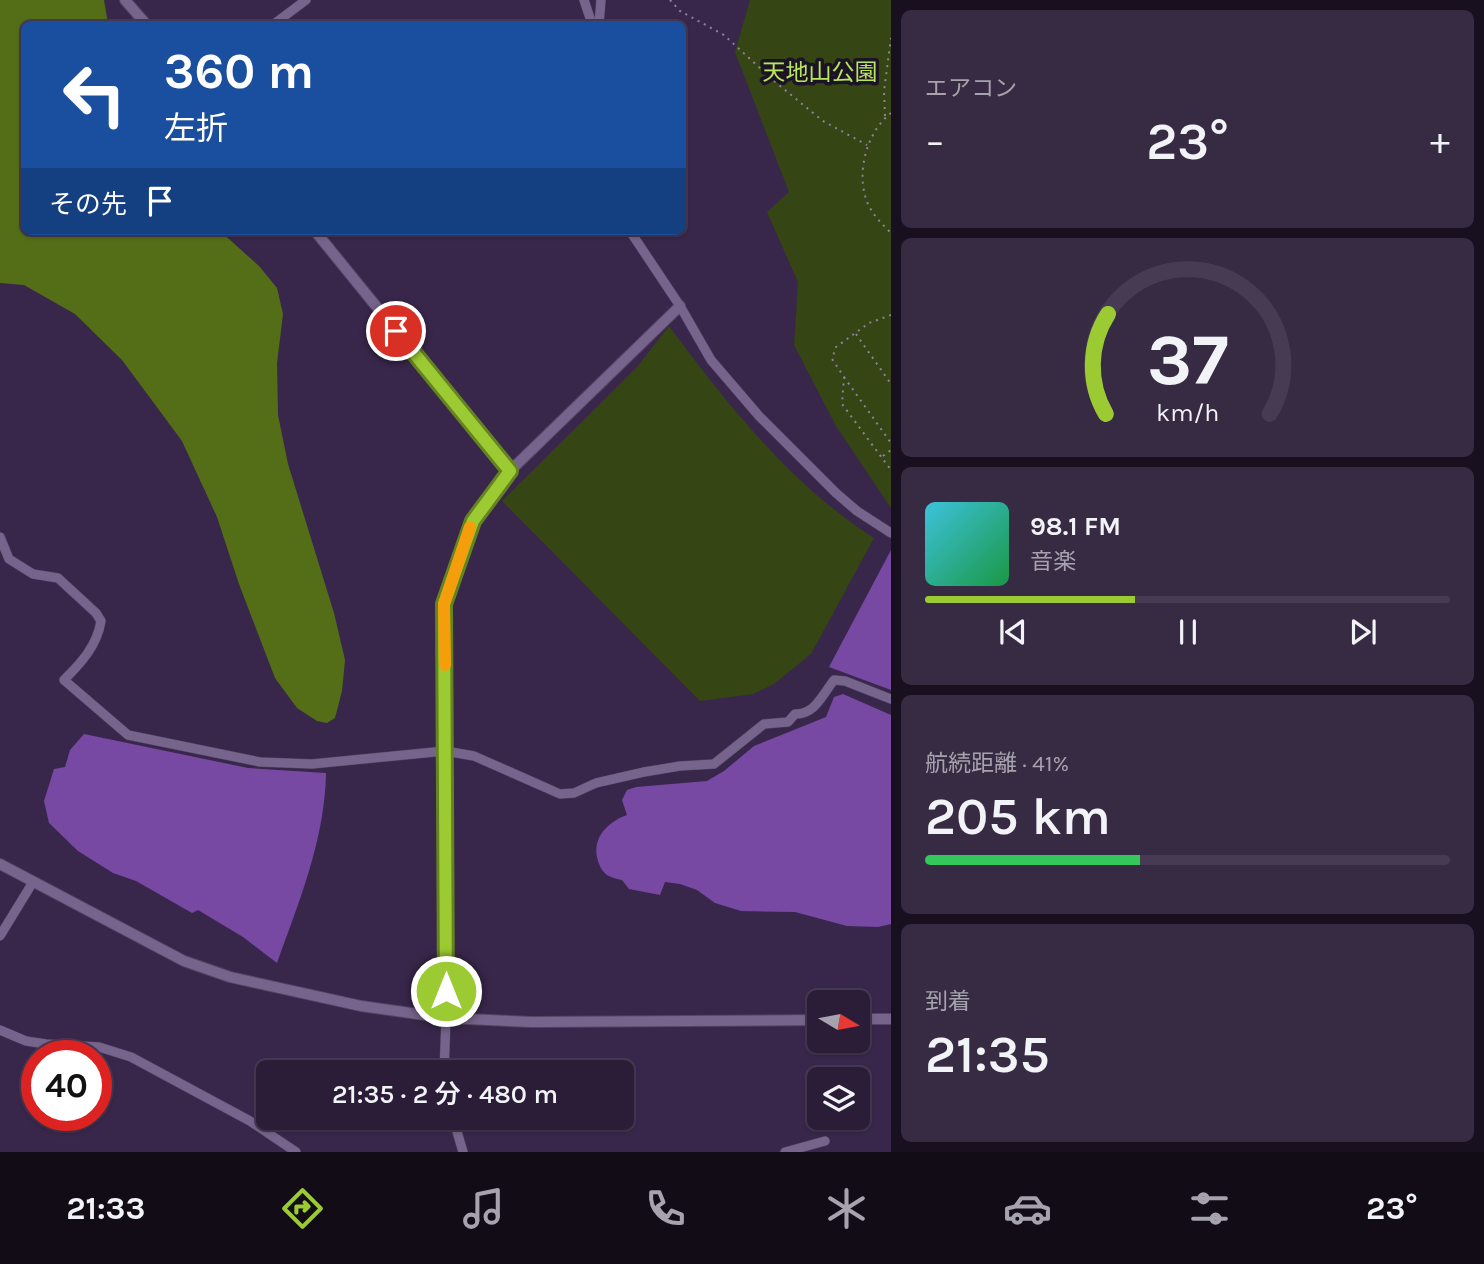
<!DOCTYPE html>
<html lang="ja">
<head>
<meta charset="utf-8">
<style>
  :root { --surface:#2b1d38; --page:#372a43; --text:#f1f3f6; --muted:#a6a2ae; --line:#473b53; --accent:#9cca32 }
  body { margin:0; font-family:Karla,"Noto Sans JP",sans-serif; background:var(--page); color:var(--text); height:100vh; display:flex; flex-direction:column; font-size:26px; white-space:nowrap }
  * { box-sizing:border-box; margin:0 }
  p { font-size:23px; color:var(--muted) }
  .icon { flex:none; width:38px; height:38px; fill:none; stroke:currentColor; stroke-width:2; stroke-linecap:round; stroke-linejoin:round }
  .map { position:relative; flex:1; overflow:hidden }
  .panel { display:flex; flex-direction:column; gap:10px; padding:10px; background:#18101f; width:593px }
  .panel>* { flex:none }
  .top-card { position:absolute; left:21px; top:21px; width:665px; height:214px; border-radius:10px; box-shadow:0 2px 5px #0004,0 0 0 2px var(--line); background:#1a4fa0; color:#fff; overflow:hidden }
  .needle { width:46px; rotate:100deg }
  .controls { position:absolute; left:807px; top:990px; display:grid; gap:14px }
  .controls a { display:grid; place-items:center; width:63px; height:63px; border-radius:10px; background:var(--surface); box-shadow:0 2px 5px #0004,0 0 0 2px var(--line); font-size:35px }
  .speed { position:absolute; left:21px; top:1040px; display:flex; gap:14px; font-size:35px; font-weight:700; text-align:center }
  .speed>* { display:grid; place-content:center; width:91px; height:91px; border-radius:50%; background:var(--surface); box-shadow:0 2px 5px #0004,0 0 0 2px var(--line); line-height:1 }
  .speed .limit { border:10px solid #d22; background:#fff; color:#111 }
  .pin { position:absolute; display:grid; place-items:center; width:60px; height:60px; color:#fff; margin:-30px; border:4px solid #fff; border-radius:50%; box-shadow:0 2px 7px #0007 }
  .me { position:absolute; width:77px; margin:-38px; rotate:0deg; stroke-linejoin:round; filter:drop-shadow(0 0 5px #0008) }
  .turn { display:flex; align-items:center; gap:24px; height:147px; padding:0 28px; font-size:32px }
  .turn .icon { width:91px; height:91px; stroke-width:2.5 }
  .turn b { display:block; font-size:49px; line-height:60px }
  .then { display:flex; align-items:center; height:66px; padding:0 28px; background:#0003; gap:14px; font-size:26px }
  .big { font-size:52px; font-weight:600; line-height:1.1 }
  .panel .tile { flex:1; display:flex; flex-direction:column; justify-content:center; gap:10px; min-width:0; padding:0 24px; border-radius:10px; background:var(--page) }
  .panel .dial { align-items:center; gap:0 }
  .dial svg { height:182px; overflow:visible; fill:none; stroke:var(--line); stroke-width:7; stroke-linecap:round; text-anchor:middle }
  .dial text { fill:var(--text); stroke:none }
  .song { display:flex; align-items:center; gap:21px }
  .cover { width:84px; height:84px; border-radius:10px; background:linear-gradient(135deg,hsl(190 70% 55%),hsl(140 70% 35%)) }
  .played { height:7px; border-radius:4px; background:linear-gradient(90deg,var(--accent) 40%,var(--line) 40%) }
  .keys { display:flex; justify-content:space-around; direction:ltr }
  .heat { display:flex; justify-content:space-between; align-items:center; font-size:38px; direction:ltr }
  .charge { height:10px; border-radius:5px; background:linear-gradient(90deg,#34c759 41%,var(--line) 0) }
  .trip { position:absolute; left:256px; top:1060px; width:378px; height:70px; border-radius:10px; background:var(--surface); box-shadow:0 2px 5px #0004,0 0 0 2px var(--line); font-weight:600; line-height:70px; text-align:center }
  .tab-bar { display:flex; height:112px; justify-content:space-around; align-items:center; background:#110c16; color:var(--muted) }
  .tab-bar .icon { width:49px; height:49px }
  .tab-bar .current { color:var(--accent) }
  .tab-bar b { font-size:32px; color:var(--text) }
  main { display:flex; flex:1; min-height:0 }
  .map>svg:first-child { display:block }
  .green { fill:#354513 }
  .forest { fill:#546e18 }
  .water { fill:#7749a3 }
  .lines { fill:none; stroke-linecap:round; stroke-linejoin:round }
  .minor-casing { stroke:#544564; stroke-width:10 }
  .tertiary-casing { stroke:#544564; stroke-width:12 }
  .path { stroke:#90829f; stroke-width:2; stroke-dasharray:2 5; stroke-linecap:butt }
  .minor { stroke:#77648d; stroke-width:9 }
  .tertiary { stroke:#77648d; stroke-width:10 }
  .route-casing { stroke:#658320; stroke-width:18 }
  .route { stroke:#9cca32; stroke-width:12 }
  .slow { stroke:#f59e0b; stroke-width:12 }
  .labels { text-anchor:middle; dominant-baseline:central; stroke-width:7; stroke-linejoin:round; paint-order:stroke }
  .park-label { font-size:23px; fill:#b7e55b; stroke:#1c1425 }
</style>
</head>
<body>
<main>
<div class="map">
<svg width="891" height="1152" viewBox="0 0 891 1152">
  <rect width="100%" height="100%" fill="#39274b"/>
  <!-- green -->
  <g class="green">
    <path d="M750,0H891V508L836,426L794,345L798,282L767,212L789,192L735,52Z"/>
    <path d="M669,326C727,404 791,485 874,538L811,654L774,684L753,694L700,701L502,501L637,367Z"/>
  </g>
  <!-- forest -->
  <path class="forest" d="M0,0H104L108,24H24V231H220L259,266L277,288L283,314L277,363L278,415L288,464L334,613L345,660L342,691L335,718L327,723L317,721L297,708L275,678L239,584L217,517L182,441L122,360L75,314L24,285L0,283Z"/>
  <!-- water -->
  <g class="water">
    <path d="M891,550V690L829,667Z"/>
    <path d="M843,694L891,715V924L878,927L847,926L795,912L741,911L715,903L697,890L680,884L665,882L660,895L629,889L622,880C608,877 603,875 598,861C591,839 607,822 627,815L622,800L627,790L636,787L707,781L724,771L754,746L826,717L834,697Z"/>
    <path d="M84,734L248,768L326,773C325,839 299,902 277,963L243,937L198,910L192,913L136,881L113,873L78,851L49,823L44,801L54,769L65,767L70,750Z"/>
  </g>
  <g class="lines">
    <!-- minor casing -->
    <g class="minor-casing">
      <g id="minor">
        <path d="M584,0L592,24"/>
        <path d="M274,24L306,0"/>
        <path d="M599,24L601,0"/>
        <path d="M630,231L680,306L711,360L759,416L836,493L857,511L891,533"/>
        <path d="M0,537L9,559L33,574L58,578L96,613L101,621C97,646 81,663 64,680L128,735L260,762L312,764L445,751L474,756L560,794L574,793L596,783L644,772L680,766L714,764L764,724L788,722L795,714C815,715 823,694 834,680L845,681L891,699"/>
        <path d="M0,936L33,882"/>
        <path d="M0,1030L26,1041L46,1044L99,1047L131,1057L250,1121L296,1152"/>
        <path d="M444,1073L446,1018"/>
        <path d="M453,1118L463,1152"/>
        <path d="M785,1152L825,1141"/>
      </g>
    </g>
    <!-- tertiary casing -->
    <g class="tertiary-casing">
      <g id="tertiary">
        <path d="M125,0L146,24"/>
        <path d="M315,231L510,471"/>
        <path d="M0,864L184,961L230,977L361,1006L446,1018L532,1022L819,1020"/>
        <path d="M446,1018L444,604L473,521L510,471L680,306"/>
        <path d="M858,1019H891"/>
      </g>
    </g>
    <!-- path -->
    <g class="path">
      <path d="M670,0L680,11L724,35L774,81L823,121L867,145"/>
      <path d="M891,113C865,133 854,179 870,208C875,217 883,225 891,233"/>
      <path d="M885,116L884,91L891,38"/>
      <path d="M891,315L869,323L836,347L832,359L844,377L842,404L891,470"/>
      <path d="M856,334L891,384"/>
      <path d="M844,377L891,443"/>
      <path d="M883,456L891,450"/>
    </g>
    <!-- minor -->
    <use href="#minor" class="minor"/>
    <!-- tertiary -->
    <use href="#tertiary" class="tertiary"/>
  </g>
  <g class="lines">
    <!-- route casing -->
    <g class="route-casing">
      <path id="route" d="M396,331L510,471L473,521L444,604L446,991"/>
    </g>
    <!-- route -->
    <use href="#route" class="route"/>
    <!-- slow -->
    <path class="slow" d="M445,665L444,604L470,527"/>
  </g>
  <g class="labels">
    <!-- park labels -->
    <g class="park-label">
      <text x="820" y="72">天地山公園</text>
    </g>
  </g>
</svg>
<div class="controls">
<a><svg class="needle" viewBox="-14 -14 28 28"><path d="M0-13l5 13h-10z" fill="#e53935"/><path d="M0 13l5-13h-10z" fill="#a6a2ae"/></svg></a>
<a><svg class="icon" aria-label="layers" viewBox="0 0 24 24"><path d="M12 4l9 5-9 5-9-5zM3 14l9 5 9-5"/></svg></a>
</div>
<div class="speed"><div class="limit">40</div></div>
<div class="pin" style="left:396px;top:331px;background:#d93025"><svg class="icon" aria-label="arrive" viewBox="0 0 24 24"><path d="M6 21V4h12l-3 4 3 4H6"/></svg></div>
<svg class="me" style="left:446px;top:991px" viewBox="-20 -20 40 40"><circle r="17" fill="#9cca32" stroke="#fff" stroke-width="3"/><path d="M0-11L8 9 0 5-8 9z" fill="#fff"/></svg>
<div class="trip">21:35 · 2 分 · 480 m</div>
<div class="top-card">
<div class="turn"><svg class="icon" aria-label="left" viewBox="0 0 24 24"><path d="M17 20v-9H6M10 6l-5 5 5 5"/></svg><div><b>360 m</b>左折</div></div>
<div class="then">その先<svg class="icon" aria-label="arrive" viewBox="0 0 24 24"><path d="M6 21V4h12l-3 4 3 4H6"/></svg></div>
</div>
</div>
<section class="panel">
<div class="tile"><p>エアコン</p>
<div class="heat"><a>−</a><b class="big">23°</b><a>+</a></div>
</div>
<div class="tile dial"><svg viewBox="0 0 100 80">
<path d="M14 69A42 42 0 1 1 86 69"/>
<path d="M14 69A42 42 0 0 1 15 25" stroke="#9cca32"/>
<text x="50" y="56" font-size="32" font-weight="700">37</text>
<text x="50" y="72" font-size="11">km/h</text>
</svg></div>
<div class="tile">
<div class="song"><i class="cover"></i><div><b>98.1 FM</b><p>音楽</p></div></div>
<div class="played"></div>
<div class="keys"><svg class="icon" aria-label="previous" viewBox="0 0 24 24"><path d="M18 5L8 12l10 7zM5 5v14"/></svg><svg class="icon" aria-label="pause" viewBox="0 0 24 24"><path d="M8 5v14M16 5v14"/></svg><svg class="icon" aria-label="next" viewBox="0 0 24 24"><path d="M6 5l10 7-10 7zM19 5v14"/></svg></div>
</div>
<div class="tile"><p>航続距離 · 41%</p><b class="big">205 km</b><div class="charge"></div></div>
<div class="tile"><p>到着</p><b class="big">21:35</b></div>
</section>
</main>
<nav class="tab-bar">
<b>21:33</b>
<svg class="icon current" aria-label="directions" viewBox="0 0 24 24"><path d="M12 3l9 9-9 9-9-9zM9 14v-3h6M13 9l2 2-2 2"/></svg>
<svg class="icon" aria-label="music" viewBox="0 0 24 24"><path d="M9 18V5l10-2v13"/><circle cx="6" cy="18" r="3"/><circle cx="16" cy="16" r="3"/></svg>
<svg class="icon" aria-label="phone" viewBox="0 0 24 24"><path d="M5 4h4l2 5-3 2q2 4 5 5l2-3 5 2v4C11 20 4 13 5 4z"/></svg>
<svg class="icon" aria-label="climate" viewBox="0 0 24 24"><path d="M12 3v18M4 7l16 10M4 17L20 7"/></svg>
<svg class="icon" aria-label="car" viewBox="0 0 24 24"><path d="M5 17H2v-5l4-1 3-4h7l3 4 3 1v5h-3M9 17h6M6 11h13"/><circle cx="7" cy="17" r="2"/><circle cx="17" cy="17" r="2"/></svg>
<svg class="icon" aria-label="filters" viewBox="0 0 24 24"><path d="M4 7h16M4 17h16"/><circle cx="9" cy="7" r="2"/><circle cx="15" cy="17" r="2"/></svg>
<b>23°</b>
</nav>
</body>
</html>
